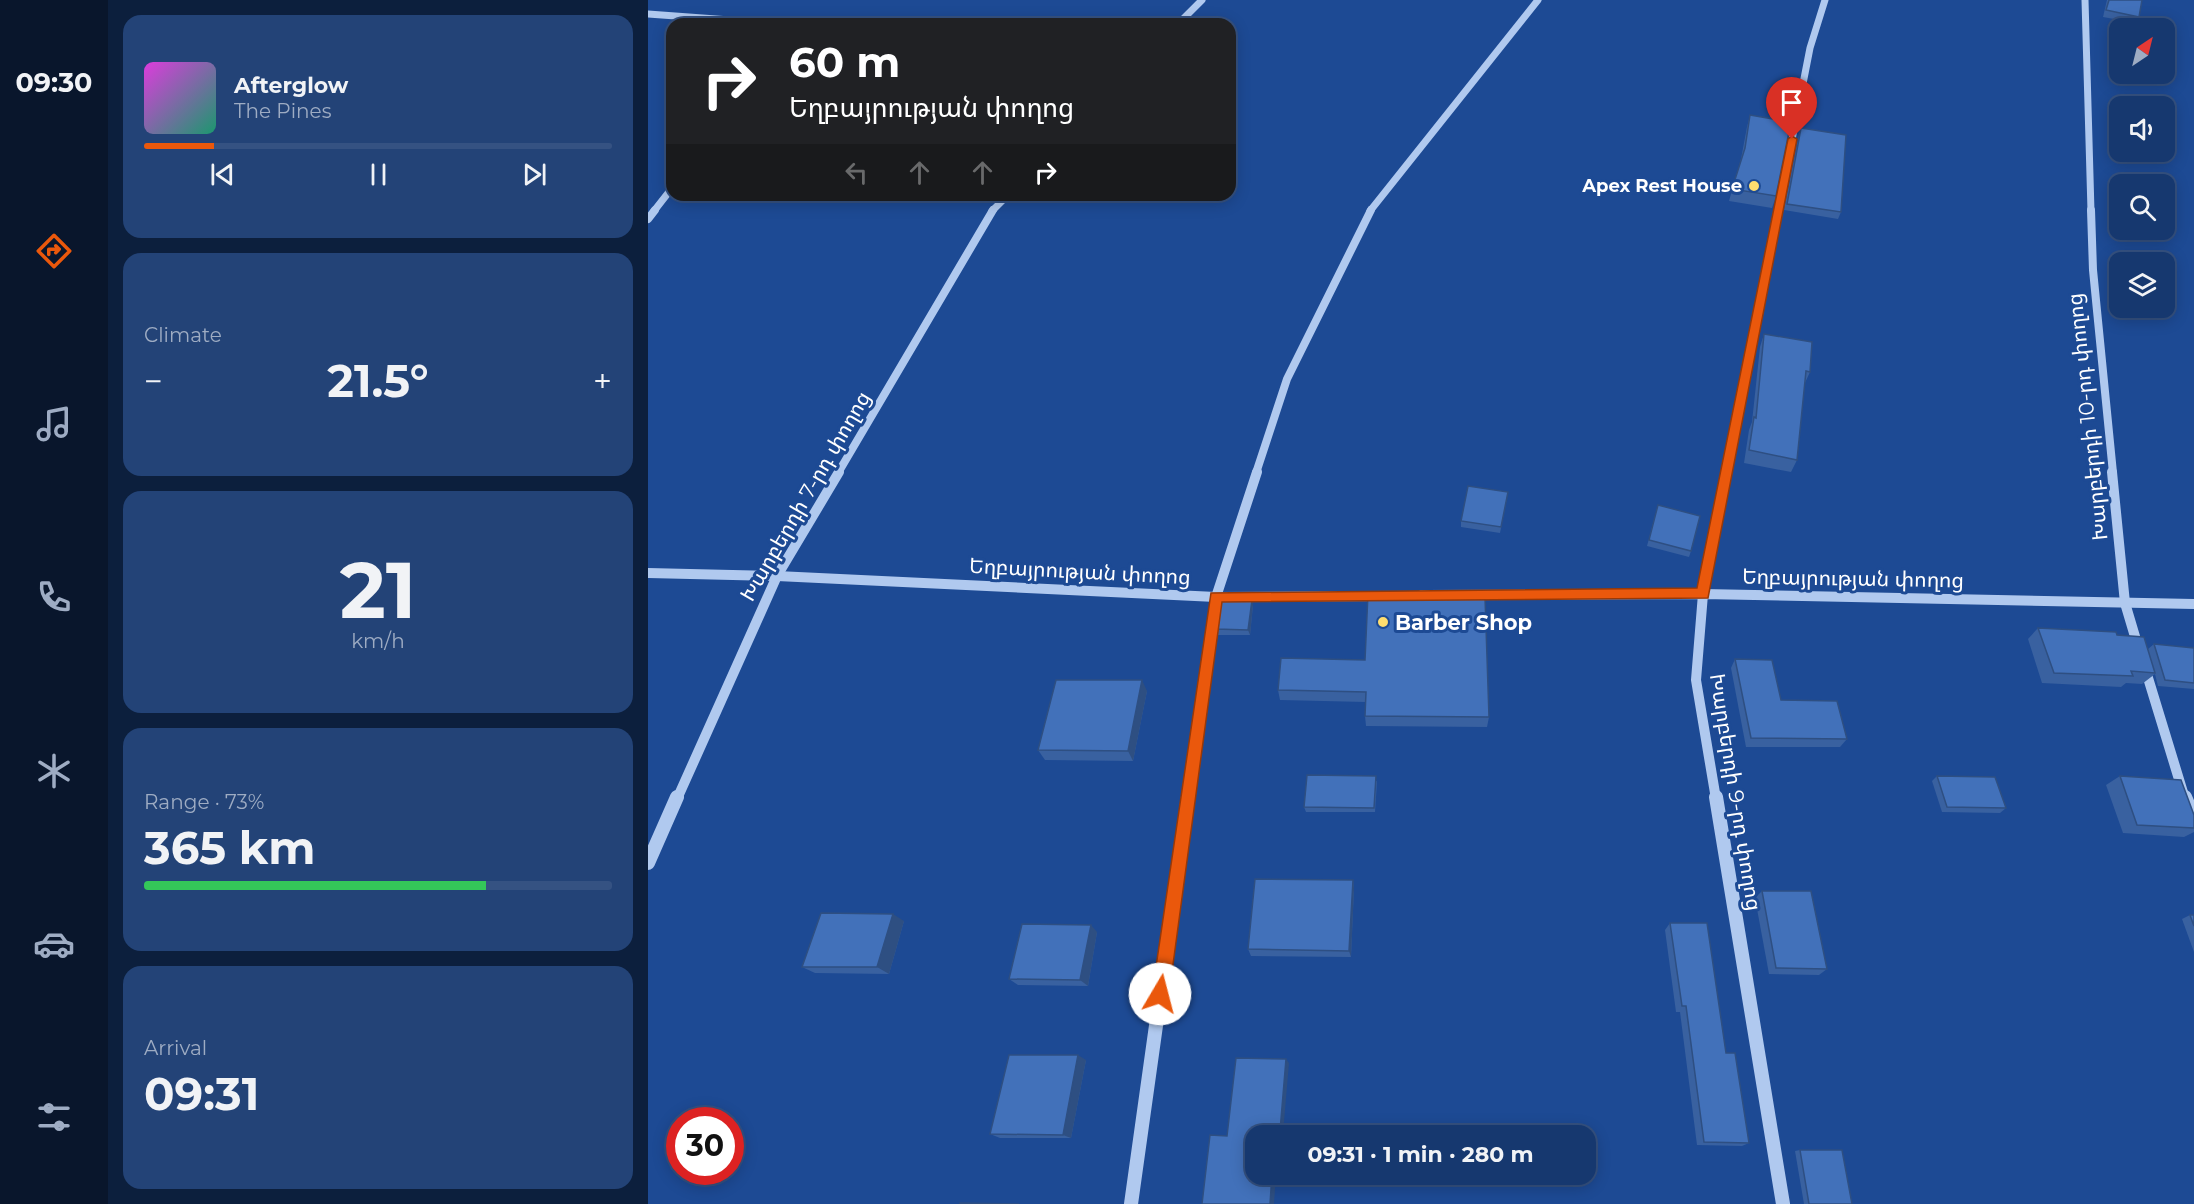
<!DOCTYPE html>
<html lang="en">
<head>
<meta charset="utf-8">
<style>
  :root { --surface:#16386f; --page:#234377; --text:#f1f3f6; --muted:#9eacc3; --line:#355282; --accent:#ea580c }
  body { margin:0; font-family:Montserrat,"Noto Sans Armenian",sans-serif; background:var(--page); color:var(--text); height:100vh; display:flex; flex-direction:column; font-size:22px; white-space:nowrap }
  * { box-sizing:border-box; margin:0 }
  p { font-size:20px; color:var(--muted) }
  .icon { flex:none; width:33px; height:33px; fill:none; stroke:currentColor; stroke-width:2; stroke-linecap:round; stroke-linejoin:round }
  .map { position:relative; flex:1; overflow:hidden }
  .panel { display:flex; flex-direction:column; gap:15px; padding:15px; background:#0c1f3d; width:540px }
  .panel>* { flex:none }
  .hud { position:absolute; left:18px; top:18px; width:570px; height:183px; border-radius:18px; box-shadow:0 3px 15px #0003,0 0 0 2px var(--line); background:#202124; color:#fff; overflow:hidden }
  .needle { width:39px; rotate:35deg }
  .fabs { position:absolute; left:1461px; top:18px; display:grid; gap:12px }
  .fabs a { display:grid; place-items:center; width:66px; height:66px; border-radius:12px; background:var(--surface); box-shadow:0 3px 15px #0003,0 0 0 2px var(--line); font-size:30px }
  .speed { position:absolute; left:18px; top:1107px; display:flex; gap:12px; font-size:30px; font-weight:700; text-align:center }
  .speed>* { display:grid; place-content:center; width:78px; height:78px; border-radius:50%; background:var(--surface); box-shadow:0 3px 15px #0003,0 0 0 2px var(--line); line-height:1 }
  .speed .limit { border:9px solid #d22; background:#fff; color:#111 }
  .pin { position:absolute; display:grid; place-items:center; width:51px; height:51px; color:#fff; margin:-62px -26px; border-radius:50% 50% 50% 0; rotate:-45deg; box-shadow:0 0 6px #0007 }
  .pin .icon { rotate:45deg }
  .me { position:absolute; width:66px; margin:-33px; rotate:8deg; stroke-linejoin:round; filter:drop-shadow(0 0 4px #0008) }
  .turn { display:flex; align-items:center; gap:21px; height:126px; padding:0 24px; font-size:27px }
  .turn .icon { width:78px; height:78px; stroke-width:2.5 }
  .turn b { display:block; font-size:42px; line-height:51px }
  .lanes { display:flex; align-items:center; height:57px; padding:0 24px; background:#0003; justify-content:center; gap:30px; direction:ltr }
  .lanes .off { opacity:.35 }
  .big { font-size:45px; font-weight:700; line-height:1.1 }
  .panel .card { flex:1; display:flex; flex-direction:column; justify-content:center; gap:9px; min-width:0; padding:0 21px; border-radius:18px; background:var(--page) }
  .panel .dial { align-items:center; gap:0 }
  .dial b { font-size:78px; line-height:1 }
  .song { display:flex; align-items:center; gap:18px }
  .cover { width:72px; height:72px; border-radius:9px; background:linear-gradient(135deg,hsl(300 70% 55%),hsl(160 70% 35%)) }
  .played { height:6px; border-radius:3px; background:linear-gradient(90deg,var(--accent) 15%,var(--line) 15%) }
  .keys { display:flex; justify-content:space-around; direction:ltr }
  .heat { display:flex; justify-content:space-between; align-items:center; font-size:33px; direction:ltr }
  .charge { height:9px; border-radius:4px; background:linear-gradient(90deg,#34c759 73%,var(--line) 0) }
  .trip { position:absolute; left:597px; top:1125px; width:351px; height:60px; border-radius:18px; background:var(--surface); box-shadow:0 3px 15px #0003,0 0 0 2px var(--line); font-weight:700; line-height:60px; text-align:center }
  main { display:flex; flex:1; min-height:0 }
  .tabs { display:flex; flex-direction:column; width:108px; justify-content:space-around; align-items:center; background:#09162c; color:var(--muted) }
  .tabs .icon { width:42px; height:42px }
  .tabs .current { color:var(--accent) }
  .tabs b { font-size:27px; color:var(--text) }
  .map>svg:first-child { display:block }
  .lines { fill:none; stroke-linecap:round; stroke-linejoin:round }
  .minor-far3 { stroke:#b0c9ef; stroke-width:7 }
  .minor-far2 { stroke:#b0c9ef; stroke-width:8 }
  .minor-far1 { stroke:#b0c9ef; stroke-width:10 }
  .minor { stroke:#b0c9ef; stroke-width:14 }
  .wall { fill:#3961a0 }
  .shaded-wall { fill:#2e4f82 }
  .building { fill:#4271ba; stroke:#2e4f82; stroke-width:1.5 }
  .route { fill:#ea580c; stroke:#983908; stroke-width:1.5 }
  .poi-dot { fill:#fedd6f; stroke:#1d4a94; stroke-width:2 }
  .labels { text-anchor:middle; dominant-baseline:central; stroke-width:6; stroke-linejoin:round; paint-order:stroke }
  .far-poi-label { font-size:18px; font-weight:bold; fill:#fff; stroke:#1d4a94; text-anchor:end }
  .street-label { font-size:21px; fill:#fff; stroke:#1d4a94 }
  .poi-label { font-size:21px; font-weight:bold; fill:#fff; stroke:#1d4a94; text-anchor:start }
</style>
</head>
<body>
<main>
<nav class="tabs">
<b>09:30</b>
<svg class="icon current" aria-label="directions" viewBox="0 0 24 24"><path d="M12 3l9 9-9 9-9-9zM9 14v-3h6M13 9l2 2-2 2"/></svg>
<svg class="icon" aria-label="music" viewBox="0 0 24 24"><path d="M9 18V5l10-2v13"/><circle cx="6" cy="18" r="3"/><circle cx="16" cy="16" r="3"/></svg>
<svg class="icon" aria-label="phone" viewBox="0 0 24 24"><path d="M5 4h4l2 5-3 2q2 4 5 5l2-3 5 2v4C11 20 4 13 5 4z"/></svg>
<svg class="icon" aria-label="climate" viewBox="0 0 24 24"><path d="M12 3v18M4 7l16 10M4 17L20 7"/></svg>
<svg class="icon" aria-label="car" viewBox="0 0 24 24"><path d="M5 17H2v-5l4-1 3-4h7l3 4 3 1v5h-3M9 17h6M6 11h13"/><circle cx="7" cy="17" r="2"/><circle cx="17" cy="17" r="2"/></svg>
<svg class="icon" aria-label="filters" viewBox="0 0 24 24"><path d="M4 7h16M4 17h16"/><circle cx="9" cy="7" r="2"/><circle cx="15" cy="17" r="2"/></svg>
</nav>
<section class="panel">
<div class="card">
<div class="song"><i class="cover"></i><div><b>Afterglow</b><p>The Pines</p></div></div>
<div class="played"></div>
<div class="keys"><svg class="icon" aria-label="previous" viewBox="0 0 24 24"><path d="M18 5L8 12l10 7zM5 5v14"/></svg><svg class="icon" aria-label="pause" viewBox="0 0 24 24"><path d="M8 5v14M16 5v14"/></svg><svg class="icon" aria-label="next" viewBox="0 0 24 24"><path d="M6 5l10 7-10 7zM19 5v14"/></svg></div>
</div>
<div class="card"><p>Climate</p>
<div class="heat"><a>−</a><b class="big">21.5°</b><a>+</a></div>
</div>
<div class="card dial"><b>21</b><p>km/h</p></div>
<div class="card"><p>Range · 73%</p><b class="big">365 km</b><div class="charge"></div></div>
<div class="card"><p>Arrival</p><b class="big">09:31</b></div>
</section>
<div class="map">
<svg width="1546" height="1204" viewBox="0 0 1546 1204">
  <rect width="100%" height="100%" fill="#1d4a94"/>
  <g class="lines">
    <!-- minor-far3 -->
    <g class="minor-far3">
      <path d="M1437,0L1443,211"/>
      <path d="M0,14L135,24"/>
      <path d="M530,24L554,0"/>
      <path d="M6,211L24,188"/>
      <path d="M344,211L360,195"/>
      <path d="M722,211L890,0"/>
      <path d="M1130,211L1162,48L1177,0"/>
    </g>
    <!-- minor-far2 -->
    <g class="minor-far2">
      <path d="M1443,210L1445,270L1465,473"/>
      <path d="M0,219L7,210"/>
      <path d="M190,473L345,210"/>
      <path d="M608,473L639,379L723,210"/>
      <path d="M1079,473L1130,210"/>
    </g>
    <!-- minor-far1 -->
    <g class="minor-far1">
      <path d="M1464,472L1477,603L1491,650"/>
      <path d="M0,573L129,576L568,597L734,596"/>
      <path d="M774,595L1055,594L1546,604"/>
      <path d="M1497,668L1537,799"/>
      <path d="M29,799L129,576L191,472"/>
      <path d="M540,799L568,597L609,472"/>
      <path d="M1068,799L1048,680L1055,594L1079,472"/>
    </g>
    <!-- minor -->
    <g class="minor">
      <path d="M1068,797L1135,1204"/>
      <path d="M1537,797L1546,818"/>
      <path d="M0,863L29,797"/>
      <path d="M483,1204L540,797"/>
    </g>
  </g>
  <!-- wall -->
  <g class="wall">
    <path d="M1459,0H1494L1491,17L1488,23L1455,17Z"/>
    <path d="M1102,115L1128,196L1124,208L1081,201L1093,159L1099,127Z"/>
    <path d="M1153,128L1193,212L1190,219L1136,210L1151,135Z"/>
    <path d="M1116,334L1162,372L1156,385L1149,460L1143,472L1096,463L1101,430L1104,422L1112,347Z"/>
    <path d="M859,498L852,533L813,527V521Z"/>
    <path d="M1010,505L1043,551L1041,557L999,546Z"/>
    <path d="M787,596L841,717L839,727L718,726L717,716L718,702L632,700L630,690L717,660Z"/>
    <path d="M605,605L602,635H570L568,629Z"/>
    <path d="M1390,628L1469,635L1500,649L1506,644L1546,648V689L1510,686L1507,674L1494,684L1478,683L1473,687L1394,683L1380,639Z"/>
    <path d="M1087,659L1133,700L1199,739L1192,747H1098L1083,668Z"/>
    <path d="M499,691L485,761L397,760L390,750Z"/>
    <path d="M1289,776L1358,808L1352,813L1294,812L1284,781Z"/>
    <path d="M1472,776L1546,815V832L1536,837L1475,833L1458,785Z"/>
    <path d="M729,781L727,812H658L656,807Z"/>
    <path d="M705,880L706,888L703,957L603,956L600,949Z"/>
    <path d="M1114,891L1179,969L1171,975L1121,974L1107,898Z"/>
    <path d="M1542,915H1546V952L1534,919Z"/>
    <path d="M256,921L241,974L167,973L154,967Z"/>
    <path d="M1022,923L1078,1053L1101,1143L1094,1146L1049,1145L1032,1012H1028L1017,930Z"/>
    <path d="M449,932L440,986L370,985L361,979Z"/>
    <path d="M438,1060L423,1138H352L342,1134Z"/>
    <path d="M1152,1150L1204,1204H1156L1147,1151Z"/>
  </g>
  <!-- shaded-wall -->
  <g class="shaded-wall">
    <path d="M604,600L605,605L602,635L600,630Z"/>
    <path d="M494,680L499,691L485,761L480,751Z"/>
    <path d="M705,880L706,888L703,957L701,951Z"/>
    <path d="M245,914L256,921L241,974L229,967Z"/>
    <path d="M443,925L449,932L440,986L432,980Z"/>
    <path d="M430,1055L438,1060L423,1138L415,1135Z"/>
    <path d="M638,1059L641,1063L635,1134L632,1131Z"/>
    <path d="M624,1174H628L626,1204H622Z"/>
  </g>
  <!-- building -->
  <g class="building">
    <path d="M1461,0H1494L1491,17L1458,10Z"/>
    <path d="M1102,115L1143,122L1128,196L1084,189L1097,148Z"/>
    <path d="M1153,128L1198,135L1193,212L1139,204Z"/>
    <path d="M1116,334L1164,342L1162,372L1158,371L1149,460L1101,450L1106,417L1108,418Z"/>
    <path d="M820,486L860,492L853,527L813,521Z"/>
    <path d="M1010,505L1052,516L1043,551L1001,540Z"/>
    <path d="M787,592V596L837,597L841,717L717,716L718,692L630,690L633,658L717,660L720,593Z"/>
    <path d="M573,599L604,600L600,630L568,629Z"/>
    <path d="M1390,628L1468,632L1469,635L1496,637L1507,673L1483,671L1485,676L1406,673Z"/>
    <path d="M1506,644L1546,648V683L1517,680Z"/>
    <path d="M1087,659L1124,660L1133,700L1189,701L1199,739L1103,738Z"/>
    <path d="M408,680H494L480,751L390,750Z"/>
    <path d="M659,775L728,776L726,808L656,807Z"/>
    <path d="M1289,776L1347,777L1358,808L1299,807Z"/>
    <path d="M1472,776L1533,780L1546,815V828L1489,825Z"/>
    <path d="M607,879L705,880L701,951L600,949Z"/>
    <path d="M1114,891H1163L1179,969L1128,968Z"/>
    <path d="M173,913L245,914L229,967H154Z"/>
    <path d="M1542,915H1546V926Z"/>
    <path d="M1022,923H1059L1078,1053H1087L1101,1143L1056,1142L1038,1006H1034Z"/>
    <path d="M374,924L443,925L432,980L361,979Z"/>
    <path d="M361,1055H430L415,1135L342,1134Z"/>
    <path d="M588,1058L638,1059L632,1131H628V1136H608V1174H624L622,1204H554L562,1135L579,1136Z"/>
    <path d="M1152,1150H1194L1204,1204H1161Z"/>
    <path d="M312,1203L371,1204H312Z"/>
  </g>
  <!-- route -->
  <path class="route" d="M1144,136L1149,139L1060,598L574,602L521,994L518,1000L512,1002L506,1000L504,994L563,593L1049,588L1140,139Z"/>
  <!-- markers -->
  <g class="poi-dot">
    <circle cx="1106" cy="186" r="6"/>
    <circle cx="735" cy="622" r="6"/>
  </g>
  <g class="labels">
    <!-- far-poi labels -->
    <g class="far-poi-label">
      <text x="1094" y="186">Apex Rest House</text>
    </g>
    <!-- street labels -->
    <g class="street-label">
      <text transform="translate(1439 417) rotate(-96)">Խարբերդի 10-րդ փողոց</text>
      <text transform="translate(157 496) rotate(-60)">Խարբերդի 7-րդ փողոց</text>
      <text transform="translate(432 571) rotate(3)">Եղբայրության փողոց</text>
      <text transform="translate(1205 578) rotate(1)">Եղբայրության փողոց</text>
      <text transform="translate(1088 792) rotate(81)">Խարբերդի 9-րդ փողոց</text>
    </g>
    <!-- poi labels -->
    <g class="poi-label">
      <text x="747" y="622">Barber Shop</text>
    </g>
  </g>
</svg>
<div class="fabs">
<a><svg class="needle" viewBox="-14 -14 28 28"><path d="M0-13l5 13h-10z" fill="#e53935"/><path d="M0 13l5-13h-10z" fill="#9eacc3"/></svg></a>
<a><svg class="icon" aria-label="sound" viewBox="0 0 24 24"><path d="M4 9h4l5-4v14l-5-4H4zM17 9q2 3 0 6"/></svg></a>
<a><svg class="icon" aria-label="search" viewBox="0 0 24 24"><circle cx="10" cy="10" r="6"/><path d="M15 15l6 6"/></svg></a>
<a><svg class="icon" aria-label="layers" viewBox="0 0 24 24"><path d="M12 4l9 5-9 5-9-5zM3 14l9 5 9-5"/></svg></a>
</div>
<div class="speed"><div class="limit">30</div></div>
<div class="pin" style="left:1144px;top:139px;background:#d93025"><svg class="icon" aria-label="arrive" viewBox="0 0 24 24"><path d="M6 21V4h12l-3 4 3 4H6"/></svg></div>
<svg class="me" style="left:512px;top:994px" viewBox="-20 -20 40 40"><circle r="19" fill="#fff"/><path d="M0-13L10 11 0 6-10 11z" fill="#ea580c"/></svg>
<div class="trip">09:31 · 1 min · 280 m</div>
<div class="hud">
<div class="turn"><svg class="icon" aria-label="right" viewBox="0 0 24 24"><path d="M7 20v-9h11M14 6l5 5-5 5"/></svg><div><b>60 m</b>Եղբայրության փողոց</div></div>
<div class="lanes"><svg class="icon off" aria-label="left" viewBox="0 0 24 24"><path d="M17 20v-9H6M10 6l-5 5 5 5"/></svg><svg class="icon off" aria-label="ahead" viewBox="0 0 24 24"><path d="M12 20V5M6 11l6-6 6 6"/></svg><svg class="icon off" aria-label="ahead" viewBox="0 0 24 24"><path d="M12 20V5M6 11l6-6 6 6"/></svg><svg class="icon" aria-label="right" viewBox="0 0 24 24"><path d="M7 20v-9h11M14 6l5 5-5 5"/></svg></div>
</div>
</div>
</main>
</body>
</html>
